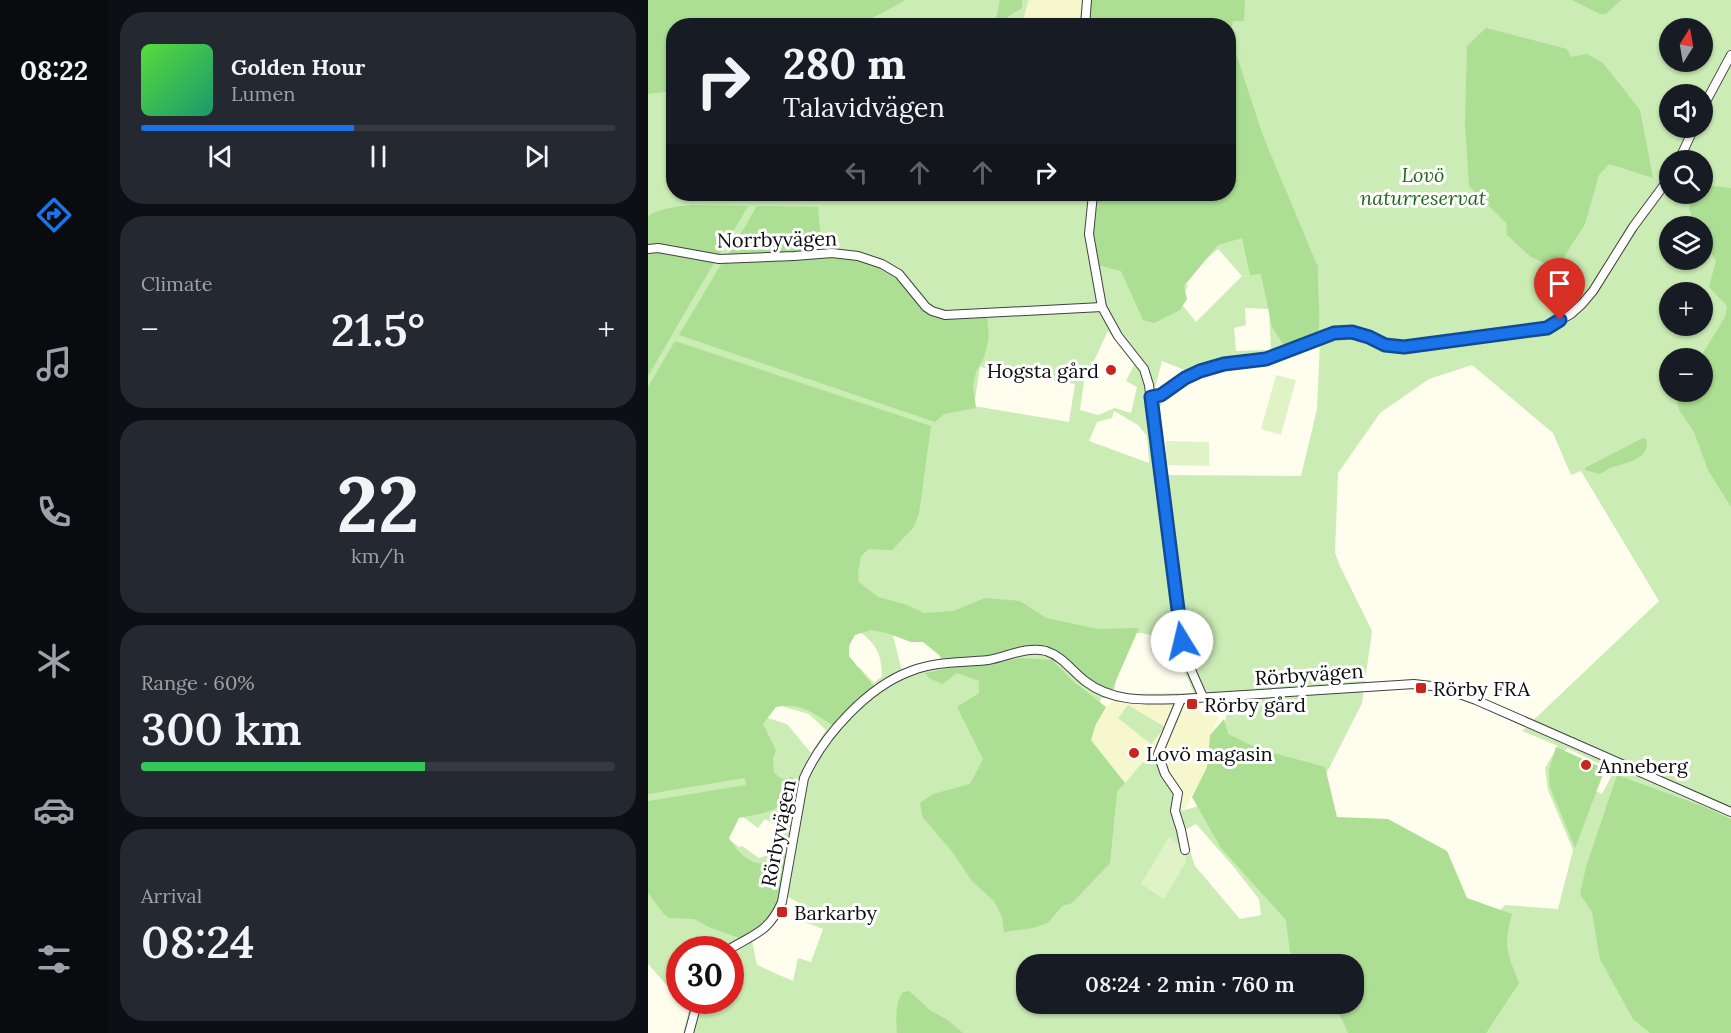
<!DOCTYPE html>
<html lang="en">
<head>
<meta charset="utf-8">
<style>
  :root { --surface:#171b24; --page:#242831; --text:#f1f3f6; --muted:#9ea1a6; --line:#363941; --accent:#1a73e8 }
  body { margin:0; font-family:Lora,serif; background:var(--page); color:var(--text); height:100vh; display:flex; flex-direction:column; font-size:22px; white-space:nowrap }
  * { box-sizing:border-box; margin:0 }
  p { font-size:20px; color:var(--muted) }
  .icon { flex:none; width:33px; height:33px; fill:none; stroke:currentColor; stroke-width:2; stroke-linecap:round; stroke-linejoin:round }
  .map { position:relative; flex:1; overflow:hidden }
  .sheet { display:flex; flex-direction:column; gap:12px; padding:12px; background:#0d0f14; width:540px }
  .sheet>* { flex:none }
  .guide { position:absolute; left:18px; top:18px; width:570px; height:183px; border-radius:24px; box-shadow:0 2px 4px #0004; background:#171b24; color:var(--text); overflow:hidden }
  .needle { width:39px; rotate:11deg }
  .fabs { position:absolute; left:1011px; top:18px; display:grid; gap:12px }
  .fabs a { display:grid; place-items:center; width:54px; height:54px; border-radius:50%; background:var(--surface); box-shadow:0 2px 4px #0004; font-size:30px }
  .speed { position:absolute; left:18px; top:936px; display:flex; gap:12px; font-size:30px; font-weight:700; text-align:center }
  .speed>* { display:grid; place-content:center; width:78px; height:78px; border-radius:50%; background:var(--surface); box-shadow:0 2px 4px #0004; line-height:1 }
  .speed .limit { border:9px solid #d22; background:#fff; color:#111 }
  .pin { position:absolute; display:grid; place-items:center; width:51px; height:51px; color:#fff; margin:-62px -26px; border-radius:50% 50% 50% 0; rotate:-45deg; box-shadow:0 0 6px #0007 }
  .pin .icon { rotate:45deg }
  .me { position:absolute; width:66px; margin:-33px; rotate:351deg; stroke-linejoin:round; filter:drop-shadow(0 0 4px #0008) }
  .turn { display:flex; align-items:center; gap:21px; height:126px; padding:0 18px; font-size:27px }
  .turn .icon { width:78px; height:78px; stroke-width:2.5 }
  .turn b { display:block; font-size:42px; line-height:51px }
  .lanes { display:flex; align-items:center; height:57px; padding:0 18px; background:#0003; justify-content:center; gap:30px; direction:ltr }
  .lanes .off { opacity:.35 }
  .big { font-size:45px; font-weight:600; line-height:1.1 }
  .sheet .card { flex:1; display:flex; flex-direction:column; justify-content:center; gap:9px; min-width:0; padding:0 21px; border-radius:24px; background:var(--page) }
  .sheet .dial { align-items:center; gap:0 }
  .dial b { font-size:78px; line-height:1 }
  .song { display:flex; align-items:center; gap:18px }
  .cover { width:72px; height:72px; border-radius:9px; background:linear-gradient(135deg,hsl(110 70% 55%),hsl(160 70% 35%)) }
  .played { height:6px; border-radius:3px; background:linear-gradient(90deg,var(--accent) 45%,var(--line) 45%) }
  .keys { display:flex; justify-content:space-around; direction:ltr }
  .heat { display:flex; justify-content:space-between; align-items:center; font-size:33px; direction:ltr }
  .charge { height:9px; border-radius:4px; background:linear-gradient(90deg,#34c759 60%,var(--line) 0) }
  .trip { position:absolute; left:368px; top:954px; width:348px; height:60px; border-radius:24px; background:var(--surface); box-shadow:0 2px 4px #0004; font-weight:600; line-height:60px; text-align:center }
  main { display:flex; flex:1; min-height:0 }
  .dock { display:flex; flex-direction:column; width:108px; justify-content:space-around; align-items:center; background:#090b0e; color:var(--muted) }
  .dock .icon { width:42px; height:42px }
  .dock .on { color:var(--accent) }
  .dock b { font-size:27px; color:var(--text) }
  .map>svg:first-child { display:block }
  .farmland { fill:#f6f7cc }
  .green { fill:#cbecb5; fill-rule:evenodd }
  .forest { fill:#acde93 }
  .pitch { fill:#dff3c7 }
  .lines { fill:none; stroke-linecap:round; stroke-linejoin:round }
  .minor-casing { stroke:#414141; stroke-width:10 }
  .minor { stroke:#fff; stroke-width:8 }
  .route-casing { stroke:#114b97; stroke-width:15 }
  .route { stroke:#1a73e8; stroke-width:10 }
  .poi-dot { fill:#c8261c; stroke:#fff; stroke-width:2 }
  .labels { text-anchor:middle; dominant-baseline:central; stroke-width:6; stroke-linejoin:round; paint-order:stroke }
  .park-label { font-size:20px; font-style:italic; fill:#216a19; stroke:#fff }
  .street-label { font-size:20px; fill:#0e0e0e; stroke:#fff }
  .poi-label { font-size:20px; fill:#0e0e0e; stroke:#fff; text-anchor:start }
</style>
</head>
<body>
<main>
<nav class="dock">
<b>08:22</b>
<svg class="icon on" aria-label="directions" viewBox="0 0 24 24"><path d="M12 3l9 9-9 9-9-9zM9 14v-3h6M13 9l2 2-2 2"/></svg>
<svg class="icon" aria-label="music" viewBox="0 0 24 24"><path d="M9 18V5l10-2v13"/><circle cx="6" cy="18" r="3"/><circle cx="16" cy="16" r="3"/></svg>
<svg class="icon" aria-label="phone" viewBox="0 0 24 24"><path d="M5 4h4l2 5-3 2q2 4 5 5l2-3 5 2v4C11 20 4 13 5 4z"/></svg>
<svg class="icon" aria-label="climate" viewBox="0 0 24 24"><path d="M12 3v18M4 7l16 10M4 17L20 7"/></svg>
<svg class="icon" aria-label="car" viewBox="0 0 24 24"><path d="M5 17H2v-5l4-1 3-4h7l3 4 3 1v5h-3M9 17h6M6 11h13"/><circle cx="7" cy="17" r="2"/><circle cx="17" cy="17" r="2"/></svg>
<svg class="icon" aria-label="filters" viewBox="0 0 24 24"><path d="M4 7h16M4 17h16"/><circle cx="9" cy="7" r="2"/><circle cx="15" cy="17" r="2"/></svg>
</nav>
<section class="sheet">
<div class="card">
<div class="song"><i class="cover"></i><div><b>Golden Hour</b><p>Lumen</p></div></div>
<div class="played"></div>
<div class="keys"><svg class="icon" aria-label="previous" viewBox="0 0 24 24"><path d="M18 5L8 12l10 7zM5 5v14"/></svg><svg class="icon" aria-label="pause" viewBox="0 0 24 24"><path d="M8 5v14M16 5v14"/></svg><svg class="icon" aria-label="next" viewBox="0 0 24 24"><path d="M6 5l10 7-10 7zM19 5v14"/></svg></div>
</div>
<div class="card"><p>Climate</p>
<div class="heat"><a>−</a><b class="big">21.5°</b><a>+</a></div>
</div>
<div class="card dial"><b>22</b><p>km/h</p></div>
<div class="card"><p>Range · 60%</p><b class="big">300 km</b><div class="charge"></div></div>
<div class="card"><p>Arrival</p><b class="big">08:24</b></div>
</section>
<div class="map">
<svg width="1083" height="1033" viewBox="0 0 1083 1033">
  <rect width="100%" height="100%" fill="#fffeee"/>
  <!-- farmland -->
  <g class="farmland">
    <path d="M374,0H434L431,25L348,26Z"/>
    <path d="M466,701L538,703L552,711L571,717L562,735L559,767L536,811L477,783L443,740L448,724L458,707Z"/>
  </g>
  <!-- green -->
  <g class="green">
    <path d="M0,0H383L380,1L374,25L26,26V194H580V26L431,25L434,0H1083V1033H35L41,1010L33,1001L82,1000V950H32L31,999L0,964ZM1022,28H1054V62H1022ZM1022,94H1054V128H1022ZM1022,160H1054V194H1022ZM1022,226H1054V260H1022ZM570,249L594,276L548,322L529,298L540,287L535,279ZM1022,292H1054V326H1022ZM597,308L621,309L623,351L616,350L588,351L586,328L598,325ZM460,331L486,365L478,381L489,387L483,413L467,408L450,415L432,410L436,382ZM672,341L669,409L653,476L516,475L509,412L516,399L536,381L581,364ZM1022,358H1054V392H1022ZM514,361L544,373L514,393L507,388ZM824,365L905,433L923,475L933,471L1011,601L874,731L910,746L897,768L900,790L925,850L910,909L857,905L814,952L667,796L714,703L724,631L692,566L687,553L690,473L732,413L781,379ZM332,367L427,384L421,422L326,406ZM466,411L490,425L499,436L501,463L441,441L449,422L464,418ZM204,624C225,644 233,646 234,676L226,683L212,668L178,652ZM272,628L289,644L292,659L254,671L245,636ZM494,633L528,641L533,664L546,693L479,694L466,691L477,634ZM453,698L483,699L487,704L549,700L581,704L559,803L534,811L520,777L507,756H501L498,762L494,763L477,783L442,741ZM119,702L161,714L178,730L163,753L139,724L117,717ZM919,748L966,771L954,794L906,771ZM86,810L110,828L117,819L134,828L132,851L111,858L94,846L91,847L70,831ZM548,824L585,866L611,899L613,915L592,919L547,866L535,831ZM137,895L161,909L154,921L175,929L163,962L150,958L145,981L109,965L104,941C125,930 133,918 137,895ZM378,964H705V1004H378Z"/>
    <path d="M480,705L517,727L503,744L470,718Z"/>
  </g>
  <!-- forest -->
  <g class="forest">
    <path d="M0,0H258L211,25L26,26L25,91L0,94Z"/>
    <path d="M352,0H374V8L347,25Z"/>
    <path d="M442,0H597L596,21H585L582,35L615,136L670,267C669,290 673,312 670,335L637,347L624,327L613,274L602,275L594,238L570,245L536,286L539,299L532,310L506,323L495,320L473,271L449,265L445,233L450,194H580V26H441Z"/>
    <path d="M924,0H973L958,14H952Z"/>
    <path d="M838,28L919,49L923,57L939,54L955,63L992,110L1005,178L961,164L951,175L937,224L909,268L883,257L859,235L858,223L821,186L817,124L819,46Z"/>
    <path d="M1055,185L1083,188V507L1060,470L1046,432L1031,410L1028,396L1031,392H1054V358H1052L1077,317L1079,306L1061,287L1068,261L1055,239L1054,226H1048L1041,209L1044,194H1054Z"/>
    <path d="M45,205L100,206L70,257L0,246V216C13,208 30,206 45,205Z"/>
    <path d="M109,206L170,207L174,252L79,257Z"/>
    <path d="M0,252H8L67,261L0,376Z"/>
    <path d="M184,255C206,258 230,261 248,276C260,285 270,301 279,313L286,316H339L341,338L336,357L328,372L325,385L328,408L296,414L287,422L31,335L75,261Z"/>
    <path d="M27,341L283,426L271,513L266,527L244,550L221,549L213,556L210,573L211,582L230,597L259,605L276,613L305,611L337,598L372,601L398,618L450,629L491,628L463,692L452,688L409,651C380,640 363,651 334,657C322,659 309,659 296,659L275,642H263L239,633L223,630L207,635L201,646V656L227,688L185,725C163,713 155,702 128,707L115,724L128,750L125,758L126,773L134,779L144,777L149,781L146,801L116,813L91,818L81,838C87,849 102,866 116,863C122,862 129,857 134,854L138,855L130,902L121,920L94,939L61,927L46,919L21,918L15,913L0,893V801L98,785L97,778L0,794V387Z"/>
    <path d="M995,438L998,439C1004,458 978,463 965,467C960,468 957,471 952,474L937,470V468Z"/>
    <path d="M374,658L404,660L427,683L458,707L448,724L443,740L477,783L469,792L462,863L424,903L414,906L400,923L385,928L356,932L354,917L346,901L324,881L303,850L275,818L272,803L285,794L322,784L335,759L309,707L331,693V681L309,673L294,684L281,678L277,673L312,666Z"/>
    <path d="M576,719L580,734L611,749L677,767L689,817L740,819L799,851L819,898L864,914C855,947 859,952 871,983L838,1033H700L691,1013L690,1004H705V964H654L642,952L638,920L573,848L544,797L559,767L562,735Z"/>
    <path d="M908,747L957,769L927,848L902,787L901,770Z"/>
    <path d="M969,775L1057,807L1083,819V1033H1002L985,1019L952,959L944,912L932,894L938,867Z"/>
    <path d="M261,991L283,1011L298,1019L315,1033H249C248,1020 247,1002 255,992Z"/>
  </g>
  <!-- pitch -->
  <g class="pitch">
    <path d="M628,375L648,380L633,435L613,429Z"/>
    <path d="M518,441L561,442V466L517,465Z"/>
    <path d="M521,837L536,848L538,862L516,899L493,884Z"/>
  </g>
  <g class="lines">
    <!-- minor casing -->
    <g class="minor-casing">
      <g id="minor">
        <path d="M437,26L439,0"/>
        <path d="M1054,109L1083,55"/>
        <path d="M1031,160L1046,128"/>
        <path d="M445,194L441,234L454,307L470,336L496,369L501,385L531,632L536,654L555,697"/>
        <path d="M0,249L10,248L71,259L146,256L184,253L210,256L234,264L251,274L278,307L284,311L297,315L454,307"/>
        <path d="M503,397L513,395L537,378L552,371L576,364L618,359L686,333L704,332L721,337L737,345L756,347L899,328L923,314L934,304L945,291L985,227L1022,177"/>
        <path d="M533,699L510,754L517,774L530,793L527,811L533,830L537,850"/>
        <path d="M80,950C106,934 121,932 134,902L156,778C175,736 219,687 263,671C288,661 314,663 340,660C359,657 377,646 398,651C414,656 424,671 437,681C465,703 500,700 533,699L766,684L792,687L828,700L1083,812"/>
        <path d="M41,1033L50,1000"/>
      </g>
    </g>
    <!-- minor -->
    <use href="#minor" class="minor"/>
  </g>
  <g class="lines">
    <!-- route casing -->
    <g class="route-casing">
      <path id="route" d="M534,641L503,397L513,395L537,378L552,371L576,364L618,359L686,333L704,332L721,337L737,345L756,347L899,328L912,320"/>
    </g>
    <!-- route -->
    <use href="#route" class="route"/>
  </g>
  <!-- markers -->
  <g class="poi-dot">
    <circle cx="463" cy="370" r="6"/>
    <rect x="767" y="682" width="12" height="12" rx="3"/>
    <rect x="538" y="698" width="12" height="12" rx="3"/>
    <circle cx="486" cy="753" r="6"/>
    <circle cx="938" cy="765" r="6"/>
    <rect x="128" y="906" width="12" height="12" rx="3"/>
  </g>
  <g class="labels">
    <!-- park labels -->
    <g class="park-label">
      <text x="775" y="174">Lovö<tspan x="775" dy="23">naturreservat</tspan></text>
    </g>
    <!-- street labels -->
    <g class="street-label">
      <text transform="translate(129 239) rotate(-1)">Norrbyvägen</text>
      <text transform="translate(661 674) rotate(-4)">Rörbyvägen</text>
      <text transform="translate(130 833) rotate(-79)">Rörbyvägen</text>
    </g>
    <!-- poi labels -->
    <g class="poi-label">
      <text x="451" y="370" text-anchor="end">Hogsta gård</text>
      <text x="785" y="688">Rörby FRA</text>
      <text x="556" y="704">Rörby gård</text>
      <text x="498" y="753">Lovö magasin</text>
      <text x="950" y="765">Anneberg</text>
      <text x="146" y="912">Barkarby</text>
    </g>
  </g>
</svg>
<div class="fabs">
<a><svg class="needle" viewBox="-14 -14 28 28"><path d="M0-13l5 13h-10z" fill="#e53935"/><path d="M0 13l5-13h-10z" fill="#9ea1a6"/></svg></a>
<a><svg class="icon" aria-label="sound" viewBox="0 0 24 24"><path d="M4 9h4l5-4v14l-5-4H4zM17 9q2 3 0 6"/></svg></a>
<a><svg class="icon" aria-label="search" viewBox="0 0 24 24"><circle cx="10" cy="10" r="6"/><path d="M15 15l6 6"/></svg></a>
<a><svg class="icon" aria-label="layers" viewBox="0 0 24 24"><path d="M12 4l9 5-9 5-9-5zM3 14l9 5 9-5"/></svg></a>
<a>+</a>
<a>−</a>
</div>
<div class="speed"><div class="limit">30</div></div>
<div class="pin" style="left:912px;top:320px;background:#d93025"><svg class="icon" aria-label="arrive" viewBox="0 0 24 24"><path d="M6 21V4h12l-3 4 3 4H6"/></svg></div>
<svg class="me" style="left:534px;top:641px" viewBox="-20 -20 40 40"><circle r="19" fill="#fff"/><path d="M0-13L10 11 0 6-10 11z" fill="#1a73e8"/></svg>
<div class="trip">08:24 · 2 min · 760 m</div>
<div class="guide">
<div class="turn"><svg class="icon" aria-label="right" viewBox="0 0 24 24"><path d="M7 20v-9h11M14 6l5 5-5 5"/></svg><div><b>280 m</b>Talavidvägen</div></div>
<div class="lanes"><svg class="icon off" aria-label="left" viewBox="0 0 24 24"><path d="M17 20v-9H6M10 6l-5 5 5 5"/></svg><svg class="icon off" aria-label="ahead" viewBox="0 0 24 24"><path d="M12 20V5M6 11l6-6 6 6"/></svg><svg class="icon off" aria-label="ahead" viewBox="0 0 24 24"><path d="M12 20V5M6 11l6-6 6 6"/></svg><svg class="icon" aria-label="right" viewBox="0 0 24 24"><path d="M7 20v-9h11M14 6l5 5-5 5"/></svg></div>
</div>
</div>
</main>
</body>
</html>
